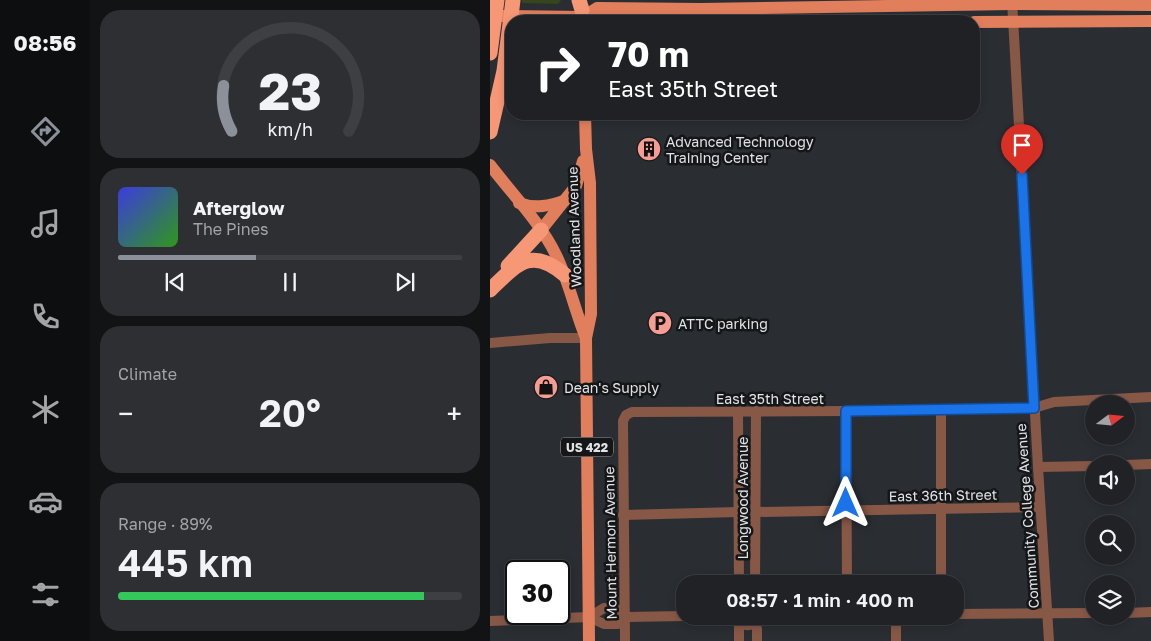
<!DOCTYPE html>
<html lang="en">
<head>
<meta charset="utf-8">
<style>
  :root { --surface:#202226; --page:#2d2f32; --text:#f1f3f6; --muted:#a2a4a7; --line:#3d3f43; --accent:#8c9099 }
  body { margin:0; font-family:"Golos Text",sans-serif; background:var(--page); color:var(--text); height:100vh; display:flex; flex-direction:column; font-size:19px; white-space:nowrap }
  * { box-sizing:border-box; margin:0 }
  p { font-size:16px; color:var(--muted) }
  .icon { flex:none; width:28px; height:28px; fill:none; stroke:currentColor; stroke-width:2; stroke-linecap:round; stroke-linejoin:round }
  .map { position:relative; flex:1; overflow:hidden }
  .details { display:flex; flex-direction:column; gap:10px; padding:10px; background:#121315; width:400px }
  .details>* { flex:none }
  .hud { position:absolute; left:15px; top:15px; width:475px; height:105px; border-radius:20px; box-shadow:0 2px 8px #0003,0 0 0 1px var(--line); background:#202124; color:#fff; overflow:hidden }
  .needle { width:32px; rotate:74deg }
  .controls { position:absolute; left:595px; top:395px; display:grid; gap:10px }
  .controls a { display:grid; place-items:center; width:50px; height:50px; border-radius:50%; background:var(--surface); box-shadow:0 2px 8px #0003,0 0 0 1px var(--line); font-size:25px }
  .speed { position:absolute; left:15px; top:560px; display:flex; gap:10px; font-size:25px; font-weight:700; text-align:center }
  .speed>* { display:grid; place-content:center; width:65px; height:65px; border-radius:50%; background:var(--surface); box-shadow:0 2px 8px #0003,0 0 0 1px var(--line); line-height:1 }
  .speed .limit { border:2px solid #111; border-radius:8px; background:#fff; color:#111 }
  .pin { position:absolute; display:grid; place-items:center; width:42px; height:42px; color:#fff; margin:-51px -21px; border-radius:50% 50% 50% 0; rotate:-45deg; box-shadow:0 0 5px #0007 }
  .pin .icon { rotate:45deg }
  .me { position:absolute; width:55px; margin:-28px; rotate:0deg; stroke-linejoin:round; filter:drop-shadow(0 0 4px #0008) }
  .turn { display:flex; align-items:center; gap:18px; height:105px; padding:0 20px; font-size:22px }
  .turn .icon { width:65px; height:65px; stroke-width:2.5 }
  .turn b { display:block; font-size:35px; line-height:42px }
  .big { font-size:38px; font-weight:600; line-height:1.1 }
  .details .widget { flex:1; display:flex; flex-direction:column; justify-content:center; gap:8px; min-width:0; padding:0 18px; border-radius:20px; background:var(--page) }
  .details .dial { align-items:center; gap:0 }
  .dial svg { height:130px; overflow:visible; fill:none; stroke:var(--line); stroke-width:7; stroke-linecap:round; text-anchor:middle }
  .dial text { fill:var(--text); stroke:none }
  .song { display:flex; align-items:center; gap:15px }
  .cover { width:60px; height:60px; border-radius:8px; background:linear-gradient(135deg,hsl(240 70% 55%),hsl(110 70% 35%)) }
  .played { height:5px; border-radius:2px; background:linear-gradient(90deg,var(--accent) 40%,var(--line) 40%) }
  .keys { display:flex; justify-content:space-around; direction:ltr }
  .heat { display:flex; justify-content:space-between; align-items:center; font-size:28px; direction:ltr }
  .charge { height:8px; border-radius:4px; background:linear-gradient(90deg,#34c759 89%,var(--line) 0) }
  .trip { position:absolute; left:186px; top:575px; width:288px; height:50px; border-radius:20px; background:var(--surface); box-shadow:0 2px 8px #0003,0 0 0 1px var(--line); font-weight:600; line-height:50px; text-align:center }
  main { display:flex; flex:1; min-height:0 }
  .menu { display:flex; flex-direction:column; width:90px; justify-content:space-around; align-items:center; background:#0d0e0f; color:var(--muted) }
  .menu .icon { width:35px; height:35px }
  .menu .current { color:var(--accent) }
  .menu b { font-size:22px; color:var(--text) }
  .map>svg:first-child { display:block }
  .green { fill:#37451b }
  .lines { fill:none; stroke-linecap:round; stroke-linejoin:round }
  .minor { stroke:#885847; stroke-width:10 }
  .major { stroke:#e17f5d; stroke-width:12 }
  .highway { stroke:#f69776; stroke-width:15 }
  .highway-bridge { stroke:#f69776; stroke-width:15 }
  .route-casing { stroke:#114b97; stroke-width:12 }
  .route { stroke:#1a73e8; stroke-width:9 }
  .labels { text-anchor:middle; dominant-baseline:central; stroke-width:5; stroke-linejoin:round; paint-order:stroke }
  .shield { fill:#141618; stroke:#a3a6a8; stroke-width:1 }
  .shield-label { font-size:12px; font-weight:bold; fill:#e0e3e6 }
  .poi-label { font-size:14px; fill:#e0e3e6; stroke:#141618; text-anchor:start }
  .street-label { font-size:14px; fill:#e0e3e6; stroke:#141618 }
</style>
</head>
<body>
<main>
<nav class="menu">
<b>08:56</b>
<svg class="icon current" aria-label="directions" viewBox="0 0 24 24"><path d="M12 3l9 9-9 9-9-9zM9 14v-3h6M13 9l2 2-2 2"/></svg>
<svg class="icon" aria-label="music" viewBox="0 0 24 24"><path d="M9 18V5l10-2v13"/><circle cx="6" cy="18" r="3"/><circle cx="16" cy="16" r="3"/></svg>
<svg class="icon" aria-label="phone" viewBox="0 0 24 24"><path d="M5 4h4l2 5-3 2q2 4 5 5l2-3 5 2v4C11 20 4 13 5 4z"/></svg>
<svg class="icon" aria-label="climate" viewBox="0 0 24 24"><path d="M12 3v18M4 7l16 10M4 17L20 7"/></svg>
<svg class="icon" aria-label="car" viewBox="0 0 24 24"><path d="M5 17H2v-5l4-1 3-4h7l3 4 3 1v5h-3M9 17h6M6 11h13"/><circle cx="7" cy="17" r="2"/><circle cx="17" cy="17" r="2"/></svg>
<svg class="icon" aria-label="filters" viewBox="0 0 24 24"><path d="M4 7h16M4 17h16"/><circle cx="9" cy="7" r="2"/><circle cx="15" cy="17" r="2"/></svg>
</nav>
<section class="details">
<div class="widget dial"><svg viewBox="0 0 100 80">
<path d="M14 69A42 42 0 1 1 86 69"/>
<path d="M14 69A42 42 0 0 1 9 41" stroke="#8c9099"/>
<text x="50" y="56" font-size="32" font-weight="700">23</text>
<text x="50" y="72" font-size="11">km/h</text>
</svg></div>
<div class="widget">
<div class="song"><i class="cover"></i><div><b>Afterglow</b><p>The Pines</p></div></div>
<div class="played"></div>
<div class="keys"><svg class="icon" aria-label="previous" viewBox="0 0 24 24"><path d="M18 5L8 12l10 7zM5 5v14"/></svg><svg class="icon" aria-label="pause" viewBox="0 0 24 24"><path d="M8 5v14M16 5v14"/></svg><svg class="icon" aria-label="next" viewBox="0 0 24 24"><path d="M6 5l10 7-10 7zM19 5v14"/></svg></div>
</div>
<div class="widget"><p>Climate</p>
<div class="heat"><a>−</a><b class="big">20°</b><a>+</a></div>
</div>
<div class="widget"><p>Range · 89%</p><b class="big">445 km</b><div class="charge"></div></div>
</section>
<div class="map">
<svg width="661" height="641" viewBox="0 0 661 641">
  <rect width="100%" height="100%" fill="#2a2e33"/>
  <!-- green -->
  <path class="green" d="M32,0H71L68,4L32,3Z"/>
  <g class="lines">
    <!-- minor -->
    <g class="minor">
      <path d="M522,0L548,467L559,641"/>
      <path d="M0,343L60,338H96"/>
      <path d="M451,410V584"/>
      <path d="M356,411L357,584"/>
      <path d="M248,412L249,584"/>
      <path d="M636,465L661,464"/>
      <path d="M548,467L604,466"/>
      <path d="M266,512L550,507"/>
      <path d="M133,515L248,512"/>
      <path d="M265,584L266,411"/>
      <path d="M636,613L661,612"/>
      <path d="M465,614L604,613"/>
      <path d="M246,616L252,624C260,627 266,624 268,616"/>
      <path d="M406,616V641"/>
      <path d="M99,617L114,624H128L135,617L195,616"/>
      <path d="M0,621L99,617L114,608H126L135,617"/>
      <path d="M249,622V641"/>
      <path d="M265,623L267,629V641"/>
      <path d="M135,641L133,421L136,415L142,412L356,411L544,408L564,402L661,397"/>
    </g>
    <!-- major -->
    <g class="major">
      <path d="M11,16L93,17L100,21"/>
      <path d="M93,17L107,8L211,9L522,4L661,5"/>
      <path d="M484,22L661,21"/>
      <path d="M95,114L96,149L100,183L101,314L96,338L99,641"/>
      <path d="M0,165C22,194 50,222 66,255C79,282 85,311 96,338"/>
      <path d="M29,203C45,209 60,206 76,200"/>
      <path d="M51,230L86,186L93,161"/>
    </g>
    <!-- highway -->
    <g class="highway">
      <path d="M89,0L92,10"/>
      <path d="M18,266L51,230"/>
      <path d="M0,290C27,264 41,246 75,275"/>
    </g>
    <!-- highway-bridge -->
    <g class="highway-bridge">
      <path d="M0,53L7,0"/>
      <path d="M0,132L14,71L23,0"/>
    </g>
  </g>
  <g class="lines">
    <!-- route casing -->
    <g class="route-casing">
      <path id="route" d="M356,503V411L544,408L532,175"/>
    </g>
    <!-- route -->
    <use href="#route" class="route"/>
  </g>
  <!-- icons -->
  <defs>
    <g id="building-disc" transform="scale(1.25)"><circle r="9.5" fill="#f59c93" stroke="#141618"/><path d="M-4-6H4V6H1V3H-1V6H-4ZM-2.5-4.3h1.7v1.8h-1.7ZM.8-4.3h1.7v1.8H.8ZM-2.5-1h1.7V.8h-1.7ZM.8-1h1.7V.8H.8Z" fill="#111"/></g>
    <g id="parking-disc" transform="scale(1.25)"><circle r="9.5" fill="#f59c93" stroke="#141618"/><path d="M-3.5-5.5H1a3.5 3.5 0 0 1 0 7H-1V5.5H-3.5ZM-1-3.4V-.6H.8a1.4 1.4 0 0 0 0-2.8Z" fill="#111"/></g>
    <g id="shop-disc" transform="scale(1.25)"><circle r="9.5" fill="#f59c93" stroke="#141618"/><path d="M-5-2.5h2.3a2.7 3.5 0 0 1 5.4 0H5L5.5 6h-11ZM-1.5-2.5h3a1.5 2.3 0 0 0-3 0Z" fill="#111"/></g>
  </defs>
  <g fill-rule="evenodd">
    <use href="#building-disc" x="159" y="149"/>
    <use href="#parking-disc" x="170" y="323"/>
    <use href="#shop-disc" x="56" y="387"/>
  </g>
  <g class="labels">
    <!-- shield labels -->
    <rect class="shield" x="71" y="437.5" width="52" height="19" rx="4"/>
    <g class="shield-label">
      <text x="97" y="447">US 422</text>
    </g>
    <!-- poi labels -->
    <g class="poi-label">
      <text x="176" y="141">Advanced Technology<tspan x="176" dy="16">Training Center</tspan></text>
      <text x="188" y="323">ATTC parking</text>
      <text x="74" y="387">Dean's Supply</text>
    </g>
    <!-- street labels -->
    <g class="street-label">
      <text transform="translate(84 227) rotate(-92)">Woodland Avenue</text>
      <text x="280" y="398">East 35th Street</text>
      <text transform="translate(453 495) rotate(-1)">East 36th Street</text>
      <text transform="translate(252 498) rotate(-90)">Longwood Avenue</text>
      <text transform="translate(537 516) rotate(-94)">Community College Avenue</text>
      <text transform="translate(120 543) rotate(-91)">Mount Hermon Avenue</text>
    </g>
  </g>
</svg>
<div class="controls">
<a><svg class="needle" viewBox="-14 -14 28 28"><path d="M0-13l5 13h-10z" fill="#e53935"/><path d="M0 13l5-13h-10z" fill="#a2a4a7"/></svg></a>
<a><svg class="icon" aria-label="sound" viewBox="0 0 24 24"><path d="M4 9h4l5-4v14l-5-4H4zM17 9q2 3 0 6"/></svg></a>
<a><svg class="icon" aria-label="search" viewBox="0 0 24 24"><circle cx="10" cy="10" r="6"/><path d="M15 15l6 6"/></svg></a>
<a><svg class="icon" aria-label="layers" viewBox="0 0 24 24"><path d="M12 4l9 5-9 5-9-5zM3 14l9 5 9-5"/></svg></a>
</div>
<div class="speed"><div class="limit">30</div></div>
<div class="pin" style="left:532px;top:175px;background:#d93025"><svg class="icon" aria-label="arrive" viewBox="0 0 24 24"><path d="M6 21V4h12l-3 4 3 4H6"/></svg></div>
<svg class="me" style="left:356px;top:503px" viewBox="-20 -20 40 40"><path d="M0-17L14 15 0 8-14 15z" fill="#1a73e8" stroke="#fff" stroke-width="4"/></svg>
<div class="trip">08:57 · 1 min · 400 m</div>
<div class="hud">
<div class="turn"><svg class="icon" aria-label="right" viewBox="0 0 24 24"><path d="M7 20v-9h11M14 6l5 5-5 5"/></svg><div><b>70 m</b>East 35th Street</div></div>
</div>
</div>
</main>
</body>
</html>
